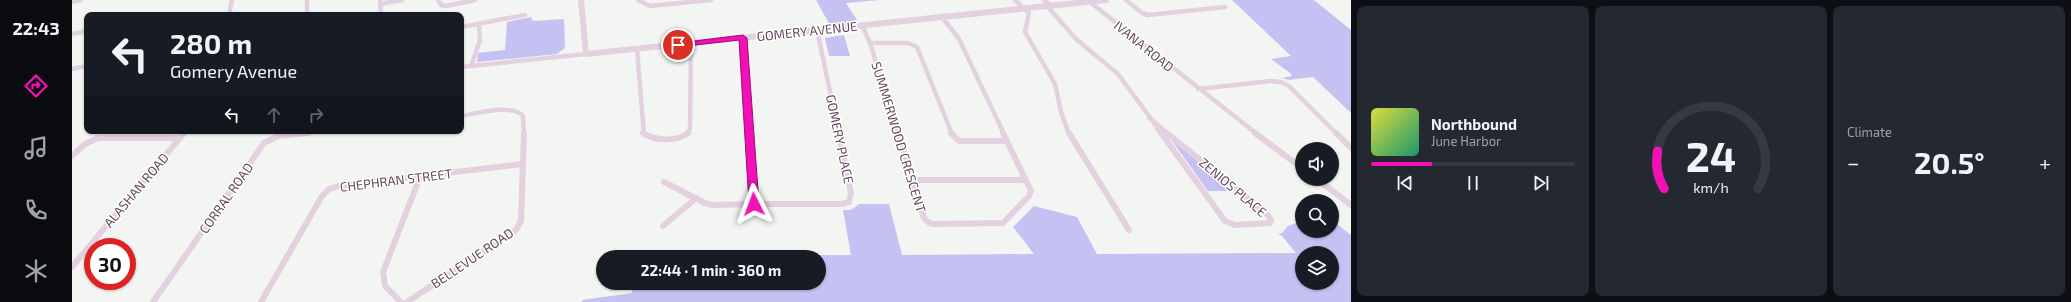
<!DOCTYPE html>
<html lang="en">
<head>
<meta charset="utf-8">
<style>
  :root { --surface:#171b24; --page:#242831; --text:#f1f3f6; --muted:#9ea1a6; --line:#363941; --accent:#f111b4 }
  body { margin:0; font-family:"Exo 2",sans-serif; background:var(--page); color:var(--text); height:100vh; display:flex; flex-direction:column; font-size:15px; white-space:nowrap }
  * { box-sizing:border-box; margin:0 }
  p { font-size:13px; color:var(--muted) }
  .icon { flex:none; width:22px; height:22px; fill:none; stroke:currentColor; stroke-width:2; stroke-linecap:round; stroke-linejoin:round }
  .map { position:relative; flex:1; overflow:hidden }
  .drawer { display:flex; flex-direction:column; gap:6px; padding:6px; background:#0d0f14; width:720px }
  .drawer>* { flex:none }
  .hud { position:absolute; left:12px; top:12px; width:380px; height:122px; border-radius:8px; box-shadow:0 1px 3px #0004; background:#171b24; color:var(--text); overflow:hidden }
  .controls { position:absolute; left:1223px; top:142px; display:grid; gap:8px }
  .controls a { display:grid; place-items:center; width:44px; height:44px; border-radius:50%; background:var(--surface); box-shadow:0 1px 3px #0004; font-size:20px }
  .speed { position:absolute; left:12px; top:238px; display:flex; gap:8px; font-size:20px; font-weight:700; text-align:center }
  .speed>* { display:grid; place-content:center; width:52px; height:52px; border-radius:50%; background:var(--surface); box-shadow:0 1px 3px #0004; line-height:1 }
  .speed .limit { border:6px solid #d22; background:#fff; color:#111 }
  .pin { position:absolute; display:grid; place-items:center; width:34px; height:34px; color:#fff; margin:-17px; border:2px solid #fff; border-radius:50%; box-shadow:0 1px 4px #0007 }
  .me { position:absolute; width:44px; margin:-22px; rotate:357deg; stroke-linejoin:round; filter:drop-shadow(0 0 3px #0008) }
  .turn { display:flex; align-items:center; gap:14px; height:84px; padding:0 20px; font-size:18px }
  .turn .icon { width:52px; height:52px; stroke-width:2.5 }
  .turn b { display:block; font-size:28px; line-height:34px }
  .lanes { display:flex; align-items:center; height:38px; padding:0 20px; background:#0003; justify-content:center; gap:20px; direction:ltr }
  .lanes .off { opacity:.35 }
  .big { font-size:30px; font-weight:700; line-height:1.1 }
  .drawer .widget { flex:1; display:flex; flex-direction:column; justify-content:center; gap:6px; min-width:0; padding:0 14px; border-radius:8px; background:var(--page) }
  .drawer .dial { align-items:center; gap:0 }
  .dial svg { height:104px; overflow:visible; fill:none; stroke:var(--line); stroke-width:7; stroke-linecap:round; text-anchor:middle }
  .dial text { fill:var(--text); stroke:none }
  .song { display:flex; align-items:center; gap:12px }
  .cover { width:48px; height:48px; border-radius:6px; background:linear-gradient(135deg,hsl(60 70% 55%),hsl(160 70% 35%)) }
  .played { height:4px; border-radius:2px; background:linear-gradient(90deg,var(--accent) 30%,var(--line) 30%) }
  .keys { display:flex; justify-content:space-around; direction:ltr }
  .heat { display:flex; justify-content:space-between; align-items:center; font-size:22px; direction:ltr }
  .drawer .tiles { flex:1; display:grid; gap:6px; grid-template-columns:repeat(3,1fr) }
  .trip { position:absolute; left:524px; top:250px; width:230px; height:40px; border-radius:20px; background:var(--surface); box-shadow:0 1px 3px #0004; font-weight:700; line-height:40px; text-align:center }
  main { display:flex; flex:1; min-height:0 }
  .tabs { display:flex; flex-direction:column; width:72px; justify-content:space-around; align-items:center; background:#090b0e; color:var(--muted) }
  .tabs .icon { width:28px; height:28px }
  .tabs .active { color:var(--accent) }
  .tabs b { font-size:18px; color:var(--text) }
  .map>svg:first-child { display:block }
  .green { fill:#c6c1f3; fill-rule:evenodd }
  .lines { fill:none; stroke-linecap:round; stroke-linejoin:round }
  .minor-far1 { stroke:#e3d1e0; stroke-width:4.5 }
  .minor { stroke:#e3d1e0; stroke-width:6 }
  .tertiary { stroke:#e3d1e0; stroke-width:6 }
  .route { fill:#f111b4; stroke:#9d0b75 }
  .labels { text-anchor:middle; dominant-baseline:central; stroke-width:3; stroke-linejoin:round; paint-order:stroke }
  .street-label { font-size:13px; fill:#62495d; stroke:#fff }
</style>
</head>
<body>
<main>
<nav class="tabs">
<b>22:43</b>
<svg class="icon active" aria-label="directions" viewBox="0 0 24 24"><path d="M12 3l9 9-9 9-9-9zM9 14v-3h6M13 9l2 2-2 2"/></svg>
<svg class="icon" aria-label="music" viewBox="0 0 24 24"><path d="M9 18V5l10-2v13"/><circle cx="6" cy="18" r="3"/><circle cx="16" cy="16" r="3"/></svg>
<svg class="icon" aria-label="phone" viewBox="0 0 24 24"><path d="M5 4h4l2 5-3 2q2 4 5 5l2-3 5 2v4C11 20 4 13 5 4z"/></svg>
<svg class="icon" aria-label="climate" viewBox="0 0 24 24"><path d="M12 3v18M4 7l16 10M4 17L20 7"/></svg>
</nav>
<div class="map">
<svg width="1279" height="302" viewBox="0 0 1279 302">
  <rect width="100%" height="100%" fill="#f3f5f3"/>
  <!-- green -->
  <g class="green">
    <path d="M744,0H808L774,3L786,22L758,25Z"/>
    <path d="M1160,0H1242L1279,30V113L1241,77L1217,80L1210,78L1220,76L1218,73L1199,59L1219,56Z"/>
    <path d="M459,17L461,21L492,19L493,48L485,54L405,62L406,53L433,50L435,22Z"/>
    <path d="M772,35L778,56H757L753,38Z"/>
    <path d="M1098,138L1161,191H1136Z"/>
    <path d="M787,204H817L830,255L962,254L941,227L962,206L1005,217L1025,254L1224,253L1210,236L1206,234L1210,233L1216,226L1230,221V231H1260V220L1279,235V302H510V300L560,293L559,283H747V257H558V255H779L771,210H779ZM1230,253H1260V283H1230Z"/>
  </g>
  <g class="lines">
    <!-- minor-far1 -->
    <g class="minor-far1">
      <path d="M235,0V15"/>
      <path d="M308,0L309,15"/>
      <path d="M366,0L369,5L374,6L403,0"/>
      <path d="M566,0L578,6L639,0"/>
      <path d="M943,0L957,13L953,32L983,84L989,112L997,134"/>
      <path d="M972,0L979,6"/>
      <path d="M1054,0L1070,13L1076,15L1153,7"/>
      <path d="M0,2L9,0"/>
      <path d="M1018,2L1185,134"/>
      <path d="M308,4L330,0"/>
      <path d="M976,7L1004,39L1046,74L1080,120"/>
      <path d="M157,15L160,0"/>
      <path d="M870,17L887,39L932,134"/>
      <path d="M790,25L798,43L826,134"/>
      <path d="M389,27L453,15"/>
      <path d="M745,30L767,134"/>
      <path d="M0,34L15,31"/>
      <path d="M671,38L677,134"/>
      <path d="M798,43H836L845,47L880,134"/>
      <path d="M565,49L572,134"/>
      <path d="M399,66L408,40L407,24"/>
      <path d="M389,67L514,54"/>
      <path d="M0,69L15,66"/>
      <path d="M1126,89L1199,81L1209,82L1217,86L1265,134"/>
      <path d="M389,116C403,114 441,103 451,116L452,134"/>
      <path d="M1077,118L1080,120"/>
      <path d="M1080,120L1096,134"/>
      <path d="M1080,120L1089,134"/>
      <path d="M111,134L113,131"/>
      <path d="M227,134L251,131"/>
      <path d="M615,134L618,128L619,43"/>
    </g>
    <!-- minor -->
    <g class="minor">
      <path d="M571,133C582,141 605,142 616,133"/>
      <path d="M677,133L682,204H770L777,202L779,193L766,133"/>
      <path d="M826,133L852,218L857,223L862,224L931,223L957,196L959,191L931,133"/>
      <path d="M879,133L887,141H935"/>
      <path d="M997,133L1057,230"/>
      <path d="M1089,133L1153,221L1163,225L1198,223L1199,220L1194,213L1095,133"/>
      <path d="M1183,133L1230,168"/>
      <path d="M1264,133L1279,148"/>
      <path d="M0,156L13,144L26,138H107"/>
      <path d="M1245,179L1279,205"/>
      <path d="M840,180H953"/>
      <path d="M592,182L633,203L641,205L682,204"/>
      <path d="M591,226L623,199"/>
      <path d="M0,267L112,133"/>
      <path d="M81,302L192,143L206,136L236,133"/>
      <path d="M189,302L250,196L257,189L267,186L451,164"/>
      <path d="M329,302L313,286L311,272L348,177"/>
      <path d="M335,302L444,230L449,221L452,133"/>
    </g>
    <!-- tertiary -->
    <path class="tertiary" d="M509,0L514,54L1034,0"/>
  </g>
  <!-- route -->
  <path class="route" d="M671,35L675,38L687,204L682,208L677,204L667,40L606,47L602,45L606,43Z"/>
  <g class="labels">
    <!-- street labels -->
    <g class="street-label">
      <text transform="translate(735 31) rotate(-6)">GOMERY AVENUE</text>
      <text transform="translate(1072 46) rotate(39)">IVANA ROAD</text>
      <text transform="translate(827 137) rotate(73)">SUMMERWOOD CRESCENT</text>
      <text transform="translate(768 139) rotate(78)">GOMERY PLACE</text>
      <text transform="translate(324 180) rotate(-7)">CHEPHRAN STREET</text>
      <text transform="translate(1161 187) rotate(40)">ZENIOS PLACE</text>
      <text transform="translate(64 190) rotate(-50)">ALASHAN ROAD</text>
      <text transform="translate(154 198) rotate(-55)">CORRAL ROAD</text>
      <text transform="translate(400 258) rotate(-34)">BELLEVUE ROAD</text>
    </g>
  </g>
</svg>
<div class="controls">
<a><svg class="icon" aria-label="sound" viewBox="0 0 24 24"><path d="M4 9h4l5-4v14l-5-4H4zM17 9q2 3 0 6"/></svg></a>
<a><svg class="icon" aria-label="search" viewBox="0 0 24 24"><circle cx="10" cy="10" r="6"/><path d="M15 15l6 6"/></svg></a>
<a><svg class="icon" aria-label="layers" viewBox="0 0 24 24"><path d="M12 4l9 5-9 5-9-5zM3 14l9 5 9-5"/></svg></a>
</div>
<div class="speed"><div class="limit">30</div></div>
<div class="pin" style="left:606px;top:45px;background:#d93025"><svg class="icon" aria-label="arrive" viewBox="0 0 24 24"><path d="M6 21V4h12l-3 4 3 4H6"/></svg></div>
<svg class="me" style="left:682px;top:204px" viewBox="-20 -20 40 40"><path d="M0-17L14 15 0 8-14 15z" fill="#f111b4" stroke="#fff" stroke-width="4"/></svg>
<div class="trip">22:44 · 1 min · 360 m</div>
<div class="hud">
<div class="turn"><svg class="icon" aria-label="left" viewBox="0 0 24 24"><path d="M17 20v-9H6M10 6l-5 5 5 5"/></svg><div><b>280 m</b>Gomery Avenue</div></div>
<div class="lanes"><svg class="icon" aria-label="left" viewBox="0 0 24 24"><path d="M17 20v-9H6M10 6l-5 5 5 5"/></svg><svg class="icon off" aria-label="ahead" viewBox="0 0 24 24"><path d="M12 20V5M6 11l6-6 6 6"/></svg><svg class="icon off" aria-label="right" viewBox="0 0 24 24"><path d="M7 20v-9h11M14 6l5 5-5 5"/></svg></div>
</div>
</div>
<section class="drawer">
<div class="tiles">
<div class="widget">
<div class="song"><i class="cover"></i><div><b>Northbound</b><p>June Harbor</p></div></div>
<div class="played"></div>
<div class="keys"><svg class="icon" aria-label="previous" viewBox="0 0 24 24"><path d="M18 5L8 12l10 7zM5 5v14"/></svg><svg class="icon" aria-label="pause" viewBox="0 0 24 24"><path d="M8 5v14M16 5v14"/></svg><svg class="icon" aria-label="next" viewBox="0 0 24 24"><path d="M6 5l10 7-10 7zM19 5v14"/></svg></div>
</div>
<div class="widget dial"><svg viewBox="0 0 100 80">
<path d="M14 69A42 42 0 1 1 86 69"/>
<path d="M14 69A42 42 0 0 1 9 40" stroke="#f111b4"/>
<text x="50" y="56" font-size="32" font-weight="700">24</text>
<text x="50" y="72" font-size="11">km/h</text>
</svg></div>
<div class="widget"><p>Climate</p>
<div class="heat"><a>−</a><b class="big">20.5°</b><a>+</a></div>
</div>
</div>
</section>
</main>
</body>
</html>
